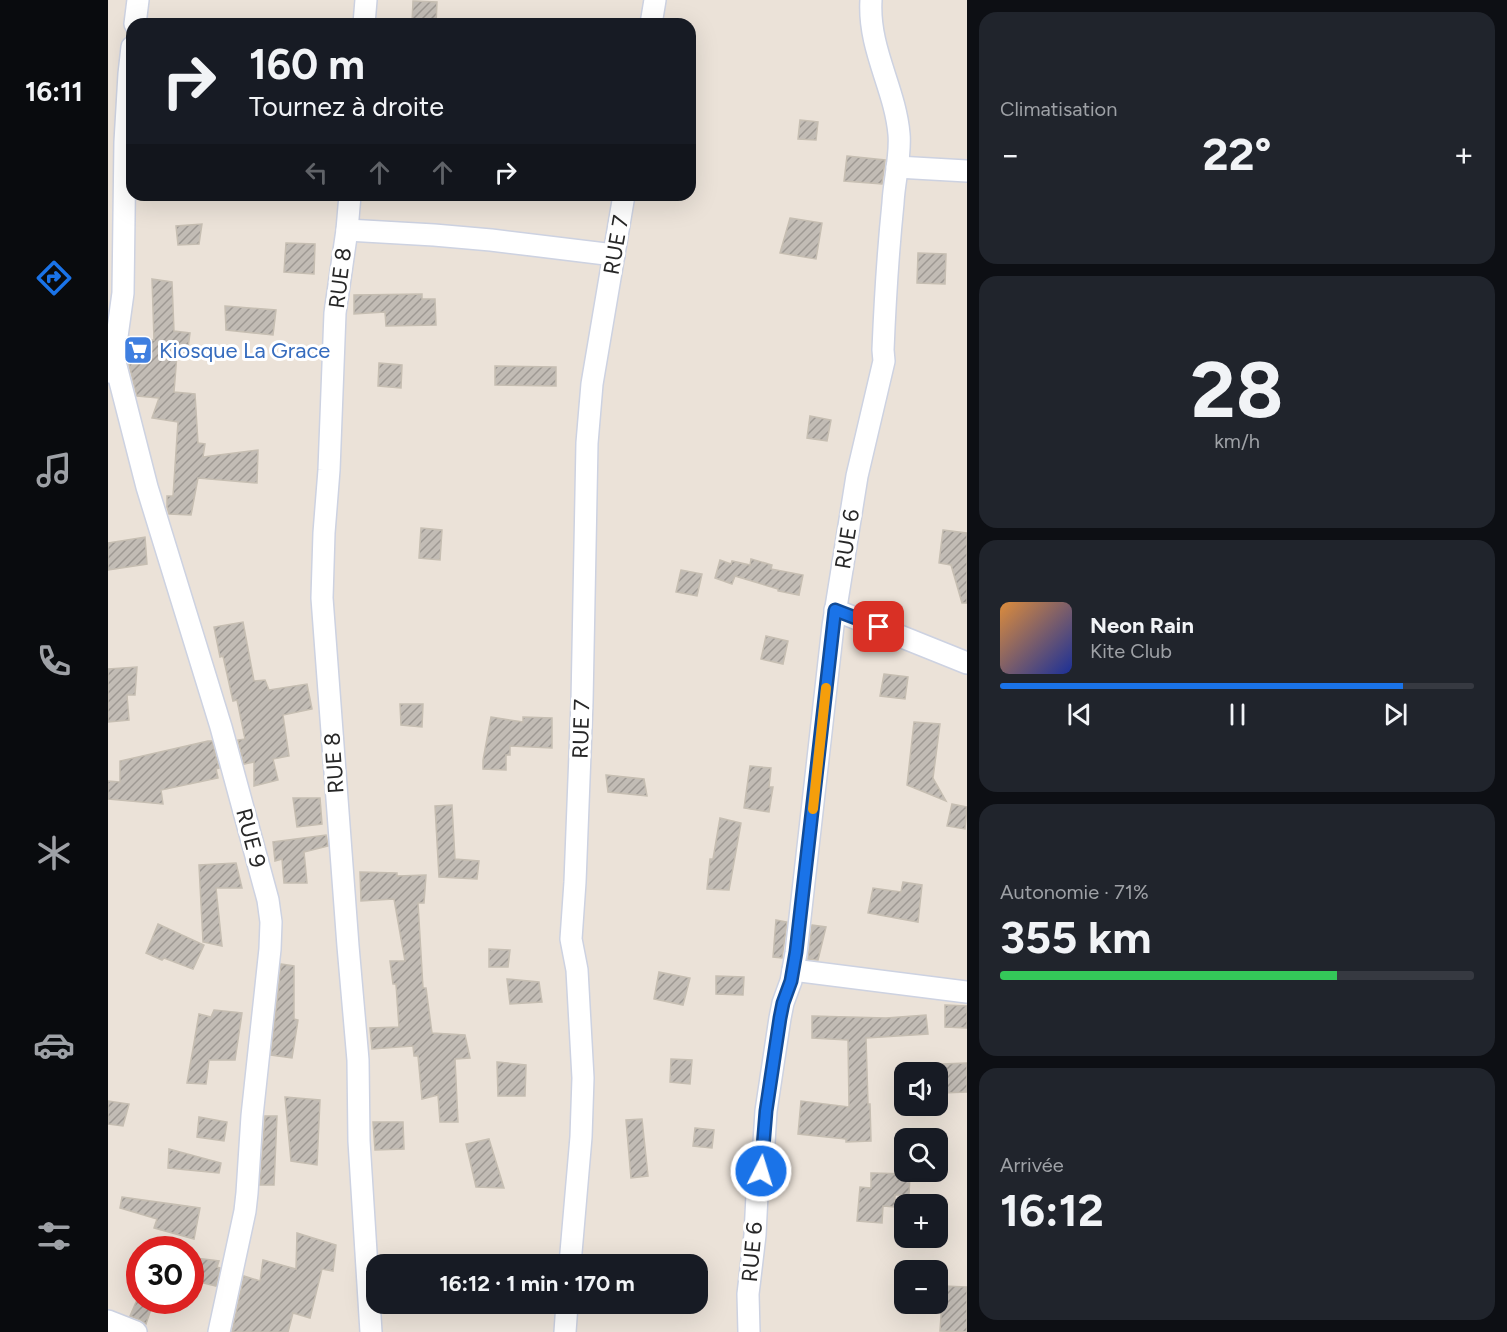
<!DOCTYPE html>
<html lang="fr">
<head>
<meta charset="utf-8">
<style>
  :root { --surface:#171b24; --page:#20242c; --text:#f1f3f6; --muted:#9ea1a6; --line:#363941; --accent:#1a73e8 }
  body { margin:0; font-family:Figtree,sans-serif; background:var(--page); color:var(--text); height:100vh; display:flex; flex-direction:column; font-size:22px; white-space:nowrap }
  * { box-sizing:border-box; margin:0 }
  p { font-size:20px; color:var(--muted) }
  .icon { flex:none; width:33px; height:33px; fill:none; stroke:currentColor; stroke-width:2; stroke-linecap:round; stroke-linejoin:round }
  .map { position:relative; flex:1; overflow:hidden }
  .side { display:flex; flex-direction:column; gap:12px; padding:12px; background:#0d0f14; width:540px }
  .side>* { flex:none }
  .top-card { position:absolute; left:18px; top:18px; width:570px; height:183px; border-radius:18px; box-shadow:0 6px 24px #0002; background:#171b24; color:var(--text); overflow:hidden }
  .buttons { position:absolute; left:786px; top:1062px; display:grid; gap:12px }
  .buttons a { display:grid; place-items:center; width:54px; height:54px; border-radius:12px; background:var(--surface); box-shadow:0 6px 24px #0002; font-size:30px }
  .speed { position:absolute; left:18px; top:1236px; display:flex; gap:12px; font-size:30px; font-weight:700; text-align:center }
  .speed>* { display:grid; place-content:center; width:78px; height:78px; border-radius:50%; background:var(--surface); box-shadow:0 6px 24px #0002; line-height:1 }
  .speed .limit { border:9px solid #d22; background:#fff; color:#111 }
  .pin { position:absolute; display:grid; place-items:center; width:51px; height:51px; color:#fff; margin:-26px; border-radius:12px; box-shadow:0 3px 9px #0006 }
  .me { position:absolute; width:66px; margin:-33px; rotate:5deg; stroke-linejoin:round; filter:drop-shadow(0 0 4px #0008) }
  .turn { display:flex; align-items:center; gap:21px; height:126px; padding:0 24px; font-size:27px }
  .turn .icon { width:78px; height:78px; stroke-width:2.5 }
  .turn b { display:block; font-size:42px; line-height:51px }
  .lanes { display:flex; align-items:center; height:57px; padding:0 24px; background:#0003; justify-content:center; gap:30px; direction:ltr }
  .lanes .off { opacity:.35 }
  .big { font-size:45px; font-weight:700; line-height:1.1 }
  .side .tile { flex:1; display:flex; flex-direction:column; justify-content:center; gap:9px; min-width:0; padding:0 21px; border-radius:18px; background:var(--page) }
  .side .dial { align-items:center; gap:0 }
  .dial b { font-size:78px; line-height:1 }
  .song { display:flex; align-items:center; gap:18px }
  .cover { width:72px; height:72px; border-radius:9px; background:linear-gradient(135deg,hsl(30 70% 55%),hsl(230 70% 35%)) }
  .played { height:6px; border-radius:3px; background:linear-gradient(90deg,var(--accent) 85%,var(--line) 85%) }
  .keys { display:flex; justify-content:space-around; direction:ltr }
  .heat { display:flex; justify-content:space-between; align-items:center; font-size:33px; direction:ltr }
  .charge { height:9px; border-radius:4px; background:linear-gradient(90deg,#34c759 71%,var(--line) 0) }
  .trip { position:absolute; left:258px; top:1254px; width:342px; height:60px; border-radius:18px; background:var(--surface); box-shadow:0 6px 24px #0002; font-weight:700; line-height:60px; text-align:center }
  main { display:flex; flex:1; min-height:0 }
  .dock { display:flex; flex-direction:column; width:108px; justify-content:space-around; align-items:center; background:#090b0e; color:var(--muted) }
  .dock .icon { width:42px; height:42px }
  .dock .current { color:var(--accent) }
  .dock b { font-size:27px; color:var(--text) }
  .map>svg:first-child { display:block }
  .building { fill:url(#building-hatch); stroke:#c6beb2; stroke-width:1.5 }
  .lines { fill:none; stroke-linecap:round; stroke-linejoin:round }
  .street-casing { stroke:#cdd2e1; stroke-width:24 }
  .street { stroke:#fff; stroke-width:21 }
  .route-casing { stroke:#114b97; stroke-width:15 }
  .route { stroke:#1a73e8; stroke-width:10 }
  .slow { stroke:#f59e0b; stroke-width:10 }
  .labels { text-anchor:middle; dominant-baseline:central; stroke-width:6; stroke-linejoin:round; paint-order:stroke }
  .street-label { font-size:22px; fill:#272727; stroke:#fff }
  .shop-label { font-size:22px; fill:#366cbe; stroke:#fff; text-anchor:start }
</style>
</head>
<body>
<main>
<nav class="dock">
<b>16:11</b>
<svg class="icon current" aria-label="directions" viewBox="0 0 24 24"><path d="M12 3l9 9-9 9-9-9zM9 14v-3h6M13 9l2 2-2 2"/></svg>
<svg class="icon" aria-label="music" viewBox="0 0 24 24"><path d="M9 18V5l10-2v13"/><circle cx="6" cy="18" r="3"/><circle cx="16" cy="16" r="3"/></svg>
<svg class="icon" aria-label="phone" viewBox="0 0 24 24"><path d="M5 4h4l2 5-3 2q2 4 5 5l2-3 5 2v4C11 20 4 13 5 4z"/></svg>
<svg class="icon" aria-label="climate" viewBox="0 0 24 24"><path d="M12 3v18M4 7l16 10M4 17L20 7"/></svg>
<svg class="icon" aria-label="car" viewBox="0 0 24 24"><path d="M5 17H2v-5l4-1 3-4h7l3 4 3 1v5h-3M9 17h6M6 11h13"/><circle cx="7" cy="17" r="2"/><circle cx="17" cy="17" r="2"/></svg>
<svg class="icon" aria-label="filters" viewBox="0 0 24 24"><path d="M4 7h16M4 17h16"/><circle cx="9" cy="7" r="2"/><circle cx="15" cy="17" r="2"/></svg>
</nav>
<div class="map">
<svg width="859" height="1332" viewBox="0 0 859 1332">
  <defs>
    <pattern id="building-hatch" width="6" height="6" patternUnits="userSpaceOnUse" patternTransform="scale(1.5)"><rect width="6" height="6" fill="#c2bcb5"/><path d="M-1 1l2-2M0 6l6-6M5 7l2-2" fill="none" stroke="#9e9993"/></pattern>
  </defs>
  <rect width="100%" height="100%" fill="#ebe2d8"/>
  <!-- building -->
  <g class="building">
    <path d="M305,1L329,2L328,24H304Z"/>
    <path d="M692,120L710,122L708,140L690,139Z"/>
    <path d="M739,156L777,160L774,184L736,181Z"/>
    <path d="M682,218L714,223L708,259L672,253Z"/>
    <path d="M94,224L91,244L70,245L68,226Z"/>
    <path d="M178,243L207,244L206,274L176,272Z"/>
    <path d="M810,253L838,254L837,284L809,283Z"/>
    <path d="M44,279L64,282L66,331L82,333L79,356L69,354L66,392L87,394L90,443L97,444L95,457L150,450L149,483L90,478L83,515L61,514L59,507V496H65L70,422L44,418L51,398L29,396L21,365L24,340H46Z"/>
    <path d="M314,294V299H327L328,325L278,326L277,312L246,314V295Z"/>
    <path d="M117,306L168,310L165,335L118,330Z"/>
    <path d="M271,363L294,365L293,388L270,386Z"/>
    <path d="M387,366L448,367V386L387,385Z"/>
    <path d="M702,416L723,420L719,441L699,438Z"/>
    <path d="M313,528L334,530L332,560L311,558Z"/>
    <path d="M835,530L859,533V603H854L843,565L831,563Z"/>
    <path d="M37,537L39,564L0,570V543Z"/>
    <path d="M643,559L664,565L663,569L695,575L691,595L670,591V589L627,576L624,584L607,578L612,560L623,564L624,561L642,565Z"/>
    <path d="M573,570L594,574L589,596L568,592Z"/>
    <path d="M135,622L146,681L157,680L161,690L199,684L204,709L175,715L181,756L165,759L170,780L146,786V762L136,764L130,740L137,739L129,700L125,701L115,656L112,657L106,627Z"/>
    <path d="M658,636L680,641L675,664L653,659Z"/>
    <path d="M29,667L27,695H19L21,720L0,722V669Z"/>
    <path d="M776,674L800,677L797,699L772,696Z"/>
    <path d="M292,704H315L314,727L293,725Z"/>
    <path d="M383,717L415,722V717L444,718V748L402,746V755H398V770L375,769V760Z"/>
    <path d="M806,722L832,724L825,778L838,801L799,785Z"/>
    <path d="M100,741H104L111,768L108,769L110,778L53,790L55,804L0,799V781L12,782V761Z"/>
    <path d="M642,766L663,768L661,787H665L664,793L661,812L636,808Z"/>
    <path d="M498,775L536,779L539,796L500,792Z"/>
    <path d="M185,798H212L214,824L189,827Z"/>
    <path d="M844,804L859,807L857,829L839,826Z"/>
    <path d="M344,805L347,859L371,861L369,879L331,877L327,806Z"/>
    <path d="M612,818L633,823L621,890L599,889L602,859H605Z"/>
    <path d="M218,835L220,846L196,852L199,883H176L174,859L167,861L165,842Z"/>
    <path d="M128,863L134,888H108L114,946L95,942L91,865Z"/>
    <path d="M252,872L289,873V876L318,875L316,903H310L315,988H318L324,1033L357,1035L362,1058L347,1059L350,1122H332L330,1095L314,1099L310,1056H306L305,1046L264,1049L262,1028L291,1027L288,984H285L282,961H297L286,899L253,901Z"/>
    <path d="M795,882L814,885L810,922L760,913L765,888L793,892Z"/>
    <path d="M668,920L679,922L674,958L665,957Z"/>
    <path d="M50,924L96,945L85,969L56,958L54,960L38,953Z"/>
    <path d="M704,925L718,927L710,960L700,959Z"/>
    <path d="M381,949L402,950L400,967H381Z"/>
    <path d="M173,964L186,966V1019L190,1020L184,1058L163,1055Z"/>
    <path d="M551,972L582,978L575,1005L546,999Z"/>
    <path d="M608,976L636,977L635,995L608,994Z"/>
    <path d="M399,979L431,982L434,1002L402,1004Z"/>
    <path d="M837,1005L859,1006V1028L837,1027Z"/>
    <path d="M106,1010L134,1013L127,1060H101L98,1084L79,1083L91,1014L103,1017Z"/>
    <path d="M818,1015L820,1034L758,1038L760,1104H762L763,1141L738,1142V1139L690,1134L693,1101L741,1107L740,1040L704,1038V1016L778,1018Z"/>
    <path d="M563,1059L584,1060L582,1084L562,1082Z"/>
    <path d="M389,1062L418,1065L417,1096H390Z"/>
    <path d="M859,1063V1092L835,1093L834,1064Z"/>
    <path d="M177,1097L212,1100L209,1165L183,1161Z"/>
    <path d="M0,1101L21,1104L15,1126L0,1124Z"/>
    <path d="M157,1116H169L166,1185H152Z"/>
    <path d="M91,1117L119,1122L116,1141L89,1137Z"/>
    <path d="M534,1119L540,1176L523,1178L518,1120Z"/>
    <path d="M265,1122H295L296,1149L267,1150Z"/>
    <path d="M587,1128L606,1130L604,1148L585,1146Z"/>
    <path d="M381,1139L396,1188L368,1187L358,1144Z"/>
    <path d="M61,1149L113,1163L111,1173L60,1168Z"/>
    <path d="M763,1173L802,1174L801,1195H787V1207L775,1206L774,1223L749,1221L752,1187L763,1188Z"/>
    <path d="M14,1197L92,1208L86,1239L46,1228L49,1219L12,1208Z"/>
    <path d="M189,1233L228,1245L225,1271L214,1269L202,1318L185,1313L180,1332H124L136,1276L152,1281L155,1260L188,1269Z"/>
    <path d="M87,1258L111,1261L109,1267L112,1268L108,1286L83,1280Z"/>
    <path d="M835,1286L859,1287V1332L832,1331Z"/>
    <path d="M32,1293V1300H46L38,1324L33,1320L22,1316Z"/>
  </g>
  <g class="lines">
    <!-- street casing -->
    <g class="street-casing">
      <g id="street">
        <path d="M27,24L30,0"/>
        <path d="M256,24L258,0"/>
        <path d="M543,24L547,0"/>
        <path d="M789,167L859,171"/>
        <path d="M242,195L239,230L227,313L221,470L216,533L214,598L240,946L250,1060L251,1141L263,1332"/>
        <path d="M239,230L326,235L383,240L506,255"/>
        <path d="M6,358L39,487L113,727L160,900L163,922L162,949L144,1116L139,1193L137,1211L111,1332"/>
        <path d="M1,372L6,358L15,293L17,142L21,74L24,47"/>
        <path d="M727,610L859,663"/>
        <path d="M685,970L859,992"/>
        <path d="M462,1264L473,1137L475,1078L469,970L463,939L467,882L474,702L479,443L484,384L516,195"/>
        <path d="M0,1321L28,1332"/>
        <path d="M457,1332L459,1304"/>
        <path d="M641,1332L640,1294L647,1235L649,1195L655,1158L658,1111L672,1018L675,1003L683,981L688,953L725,626L749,476L776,361L775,350C777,301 780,252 785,203C786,181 793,156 791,134C787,88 760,49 763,0"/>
      </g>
    </g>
    <!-- street -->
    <use href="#street" class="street"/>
  </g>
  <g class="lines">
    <!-- route casing -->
    <g class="route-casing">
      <path id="route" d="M653,1171L658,1111L672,1018L675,1003L683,981L688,952L727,610L771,627"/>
    </g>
    <!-- route -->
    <use href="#route" class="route"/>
    <!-- slow -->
    <path class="slow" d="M705,809L718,688"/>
  </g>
  <!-- icons -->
  <defs>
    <g id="supermarket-square" transform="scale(1.5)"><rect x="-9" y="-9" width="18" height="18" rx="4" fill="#3f7fe0" stroke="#fff"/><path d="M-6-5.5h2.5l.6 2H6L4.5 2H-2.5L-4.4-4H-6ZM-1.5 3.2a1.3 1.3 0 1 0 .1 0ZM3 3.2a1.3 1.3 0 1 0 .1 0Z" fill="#fff"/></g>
  </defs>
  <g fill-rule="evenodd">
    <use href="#supermarket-square" x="30" y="350"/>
  </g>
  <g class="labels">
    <!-- street labels -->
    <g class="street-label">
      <text transform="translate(508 245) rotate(-80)">RUE 7</text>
      <text transform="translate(232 278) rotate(-83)">RUE 8</text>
      <text transform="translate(739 539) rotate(-81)">RUE 6</text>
      <text transform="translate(473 729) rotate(-88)">RUE 7</text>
      <text transform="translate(226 763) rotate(-94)">RUE 8</text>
      <text transform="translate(143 838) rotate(75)">RUE 9</text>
      <text transform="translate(644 1252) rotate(-85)">RUE 6</text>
    </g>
    <!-- shop labels -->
    <g class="shop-label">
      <text x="51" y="350">Kiosque La Grace</text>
    </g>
  </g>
</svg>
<div class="buttons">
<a><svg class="icon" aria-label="sound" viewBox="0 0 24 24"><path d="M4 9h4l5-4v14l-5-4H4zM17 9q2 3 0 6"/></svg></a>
<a><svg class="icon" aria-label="search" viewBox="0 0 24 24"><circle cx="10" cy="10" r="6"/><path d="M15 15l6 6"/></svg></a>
<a>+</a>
<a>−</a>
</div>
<div class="speed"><div class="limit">30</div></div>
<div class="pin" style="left:771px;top:627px;background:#d93025"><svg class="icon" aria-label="arrive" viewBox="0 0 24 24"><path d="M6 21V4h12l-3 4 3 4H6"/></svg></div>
<svg class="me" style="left:653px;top:1171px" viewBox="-20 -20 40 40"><circle r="17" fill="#1a73e8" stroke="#fff" stroke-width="3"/><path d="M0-11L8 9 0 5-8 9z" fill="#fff"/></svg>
<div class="trip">16:12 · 1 min · 170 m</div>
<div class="top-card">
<div class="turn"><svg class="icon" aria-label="right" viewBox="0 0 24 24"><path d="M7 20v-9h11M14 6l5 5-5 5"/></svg><div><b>160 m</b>Tournez à droite</div></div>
<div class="lanes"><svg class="icon off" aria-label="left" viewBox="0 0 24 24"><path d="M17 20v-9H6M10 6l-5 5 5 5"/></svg><svg class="icon off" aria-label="ahead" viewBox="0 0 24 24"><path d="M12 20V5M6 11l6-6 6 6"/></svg><svg class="icon off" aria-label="ahead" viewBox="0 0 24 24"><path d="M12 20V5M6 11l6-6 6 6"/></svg><svg class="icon" aria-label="right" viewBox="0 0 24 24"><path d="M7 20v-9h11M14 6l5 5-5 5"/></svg></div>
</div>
</div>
<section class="side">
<div class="tile"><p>Climatisation</p>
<div class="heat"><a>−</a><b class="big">22°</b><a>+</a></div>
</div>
<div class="tile dial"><b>28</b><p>km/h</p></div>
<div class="tile">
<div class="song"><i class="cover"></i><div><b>Neon Rain</b><p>Kite Club</p></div></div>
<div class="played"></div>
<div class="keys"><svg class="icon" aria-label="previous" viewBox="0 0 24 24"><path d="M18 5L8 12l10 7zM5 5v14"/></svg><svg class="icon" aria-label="pause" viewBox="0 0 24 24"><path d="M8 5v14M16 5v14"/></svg><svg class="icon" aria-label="next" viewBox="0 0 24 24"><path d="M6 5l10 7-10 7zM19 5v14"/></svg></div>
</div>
<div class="tile"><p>Autonomie · 71%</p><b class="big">355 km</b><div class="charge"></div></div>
<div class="tile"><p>Arrivée</p><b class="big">16:12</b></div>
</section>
</main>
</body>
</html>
